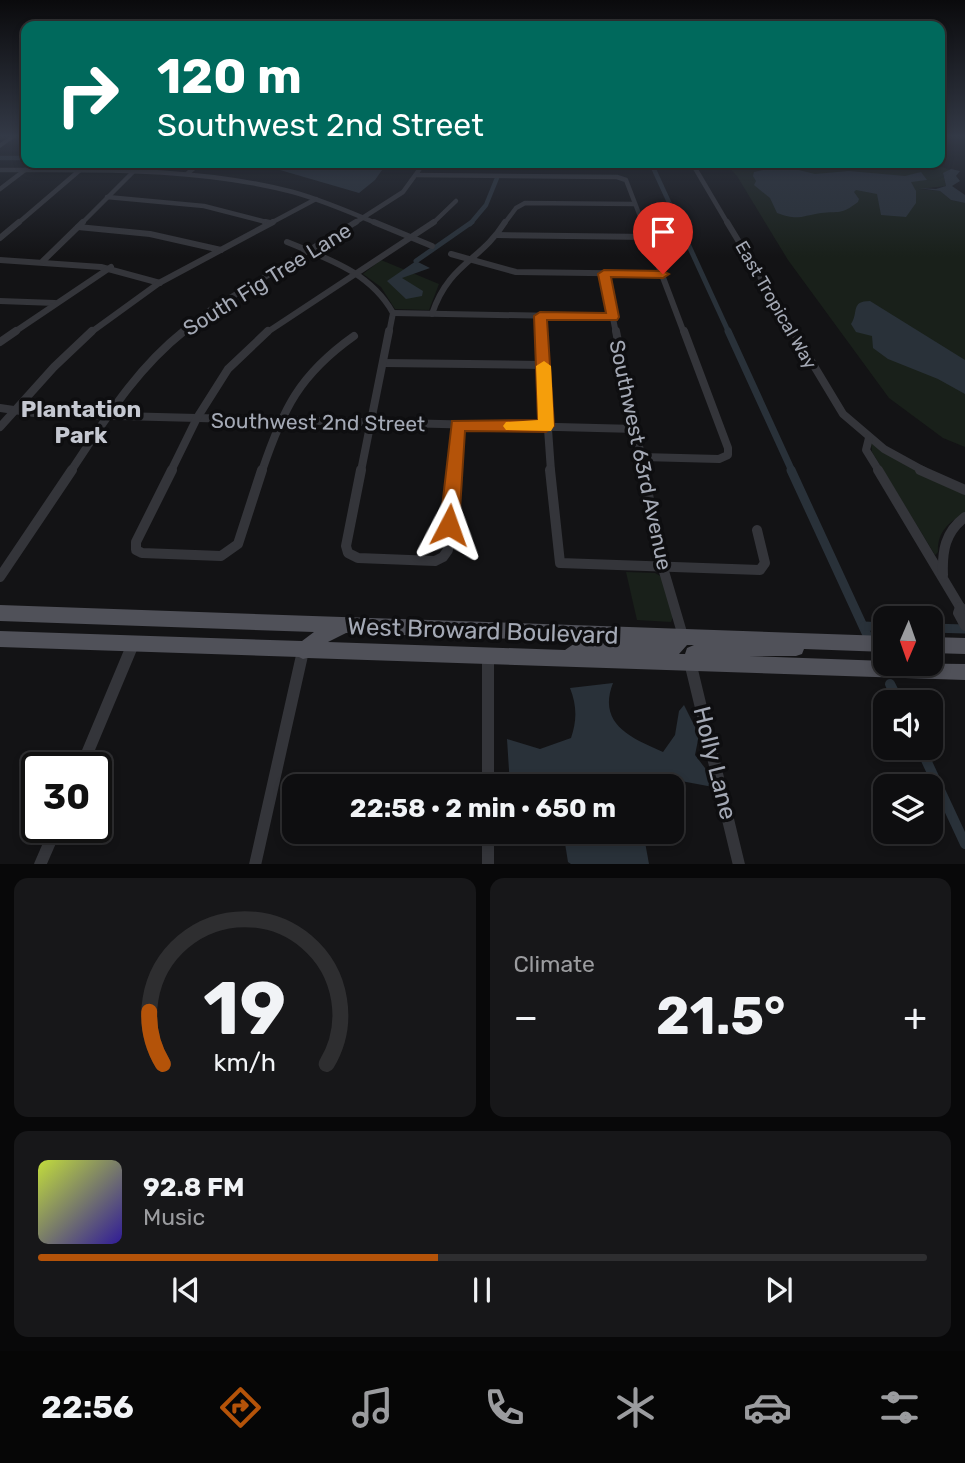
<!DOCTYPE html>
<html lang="en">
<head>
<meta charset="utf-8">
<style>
  :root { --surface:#0e0e10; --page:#171719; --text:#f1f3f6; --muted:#9b9c9f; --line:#2e2e30; --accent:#b45309 }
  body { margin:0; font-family:Rubik,sans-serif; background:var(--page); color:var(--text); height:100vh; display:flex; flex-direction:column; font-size:26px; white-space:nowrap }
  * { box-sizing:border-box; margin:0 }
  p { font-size:23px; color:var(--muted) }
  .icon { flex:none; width:38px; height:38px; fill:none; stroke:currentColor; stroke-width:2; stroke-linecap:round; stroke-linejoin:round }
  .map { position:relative; height:864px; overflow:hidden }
  .details { display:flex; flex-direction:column; gap:14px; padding:14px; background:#080809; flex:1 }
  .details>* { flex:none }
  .top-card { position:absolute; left:21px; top:21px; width:924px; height:147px; border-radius:14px; box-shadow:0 4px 10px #0003,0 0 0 2px var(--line); background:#00695c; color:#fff; overflow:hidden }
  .needle { width:46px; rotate:182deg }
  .tools { position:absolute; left:873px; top:606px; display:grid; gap:14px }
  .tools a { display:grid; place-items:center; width:70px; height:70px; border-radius:14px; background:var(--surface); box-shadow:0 4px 10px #0003,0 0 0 2px var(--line); font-size:35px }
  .speed { position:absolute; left:21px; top:752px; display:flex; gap:14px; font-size:35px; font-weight:700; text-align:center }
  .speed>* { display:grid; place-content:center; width:91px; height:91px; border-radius:50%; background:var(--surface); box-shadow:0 4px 10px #0003,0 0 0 2px var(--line); line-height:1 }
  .speed .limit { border:4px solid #111; border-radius:10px; background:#fff; color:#111 }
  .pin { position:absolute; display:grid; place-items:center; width:60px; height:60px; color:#fff; margin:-72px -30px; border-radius:50% 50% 50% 0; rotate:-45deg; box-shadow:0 0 7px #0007 }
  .pin .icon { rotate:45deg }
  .me { position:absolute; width:77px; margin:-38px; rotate:4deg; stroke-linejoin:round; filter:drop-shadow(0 0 5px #0008) }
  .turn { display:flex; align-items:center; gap:24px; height:147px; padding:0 21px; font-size:32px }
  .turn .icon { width:91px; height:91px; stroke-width:2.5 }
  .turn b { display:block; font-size:49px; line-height:60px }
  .big { font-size:52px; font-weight:700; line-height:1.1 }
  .details .card { flex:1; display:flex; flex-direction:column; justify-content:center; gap:10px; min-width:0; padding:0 24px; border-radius:14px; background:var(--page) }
  .details .dial { align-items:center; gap:0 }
  .dial svg { height:182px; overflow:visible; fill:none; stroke:var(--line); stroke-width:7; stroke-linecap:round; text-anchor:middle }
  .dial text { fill:var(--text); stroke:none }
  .song { display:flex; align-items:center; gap:21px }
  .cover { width:84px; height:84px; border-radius:10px; background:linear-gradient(135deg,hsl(70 70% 55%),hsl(250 70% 35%)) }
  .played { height:7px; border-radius:4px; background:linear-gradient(90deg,var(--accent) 45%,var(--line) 45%) }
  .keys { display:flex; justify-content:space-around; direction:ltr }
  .heat { display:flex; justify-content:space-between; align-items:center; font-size:38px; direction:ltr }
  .details .tiles { flex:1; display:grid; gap:14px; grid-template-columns:1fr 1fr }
  .card:last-child { grid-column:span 2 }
  .trip { position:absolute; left:282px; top:774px; width:402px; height:70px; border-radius:14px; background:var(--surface); box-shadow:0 4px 10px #0003,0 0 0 2px var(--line); font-weight:700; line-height:70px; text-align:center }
  .dock { display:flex; height:112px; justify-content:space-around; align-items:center; background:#060606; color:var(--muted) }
  .dock .icon { width:49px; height:49px }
  .dock .current { color:var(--accent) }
  .dock b { font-size:32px; color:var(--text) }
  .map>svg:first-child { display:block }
  .green { fill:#19201a }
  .water { fill:#293139 }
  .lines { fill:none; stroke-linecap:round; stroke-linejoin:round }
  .canal-far4 { stroke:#293139; stroke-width:4.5 }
  .canal-far3 { stroke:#293139; stroke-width:5 }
  .canal-far2 { stroke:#293139; stroke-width:7 }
  .canal-far1 { stroke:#293139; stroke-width:9 }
  .canal { stroke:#293139; stroke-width:10 }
  .street-far4 { stroke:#34353a; stroke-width:4.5 }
  .street-far3 { stroke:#34353a; stroke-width:6 }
  .street-far2 { stroke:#34353a; stroke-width:8 }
  .street-far1 { stroke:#34353a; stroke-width:10 }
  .street { stroke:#34353a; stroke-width:12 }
  .secondary { fill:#42444a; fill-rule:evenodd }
  .primary { fill:#505159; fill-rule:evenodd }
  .route { fill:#b45309; stroke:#753606; stroke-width:2 }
  .slow { fill:#f59e0b }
  .labels { text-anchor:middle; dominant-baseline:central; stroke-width:7; stroke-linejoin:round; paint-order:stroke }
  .far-street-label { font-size:18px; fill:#a4a9b5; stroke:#0e0e10 }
  .street-label { font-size:21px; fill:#a4a9b5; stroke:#0e0e10 }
  .neighbourhood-label { font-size:23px; font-weight:bold; fill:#c5c8d1; stroke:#0e0e10 }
  .near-street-label { font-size:24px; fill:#a4a9b5; stroke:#0e0e10 }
</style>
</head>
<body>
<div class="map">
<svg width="965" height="865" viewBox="0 0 965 865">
  <rect width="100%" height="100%" fill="#131315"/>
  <!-- green -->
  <g class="green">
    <path d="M725,163H909L940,166L950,170L943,174L946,186L919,189L940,191L951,200L965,203V447L943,438L889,398L788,260L737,176Z"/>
    <path d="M381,260L439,284L429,310L395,309L381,287L363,274Z"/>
    <path d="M871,443L965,493V513C948,522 937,533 938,552L935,555L872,452Z"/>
    <path d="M626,572L655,573L662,577L674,614L671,622L637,620Z"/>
  </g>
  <!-- water -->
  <g class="water">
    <path d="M223,163H387L375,180L359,193L280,170Z"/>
    <path d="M770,163L815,174L849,171L905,176L921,172L927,180L911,182L916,191V203L906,217L881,215L877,194L856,190L854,192L859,199L858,202C841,215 839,211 821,213C801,216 798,221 777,213L770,198L754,185L756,181L753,176L754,172L763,170L764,165Z"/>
    <path d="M951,169L960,171L956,176L960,181L952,186L965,195V203L951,200L940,191L918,188L936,189L946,186L943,173Z"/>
    <path d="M416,261L430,268L402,278L423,291L422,296L406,299L387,281Z"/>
    <path d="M870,301L965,360V394L938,379L888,359L873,348L872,336L856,332L851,324C859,313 850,301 870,301Z"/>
    <path d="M613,683C597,724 631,738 663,752L675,735L679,711L684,705L699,735L695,755L705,768L713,787L665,778L649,781L646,786H510L507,739L540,749L571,738C577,720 577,706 570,688Z"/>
    <path d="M563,831H643L649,864H571L568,862Z"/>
  </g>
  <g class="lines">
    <!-- canal-far4 -->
    <g class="canal-far4">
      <path d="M0,158H26"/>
      <path d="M452,163L652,166"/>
      <path d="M651,163L679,224"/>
      <path d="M470,224L486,205L497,178"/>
    </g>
    <!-- canal-far3 -->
    <g class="canal-far3">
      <path d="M678,222L729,333"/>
      <path d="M416,261L472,222"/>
    </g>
    <!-- canal-far2 -->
    <path class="canal-far2" d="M728,331L792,471"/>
    <!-- canal-far1 -->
    <g class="canal-far1">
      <path d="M791,470L868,637"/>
      <path d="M864,626L886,627"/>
      <path d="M931,628L965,629"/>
    </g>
    <!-- canal -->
    <g class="canal">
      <path d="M890,684L899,702"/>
      <path d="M920,747L965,844"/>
    </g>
    <!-- street-far4 -->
    <g class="street-far4">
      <path d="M692,163L728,224"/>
      <path d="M0,170C98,170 197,167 293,192C322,200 350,212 378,224"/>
      <path d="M188,173L200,163"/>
      <path d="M417,175L617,177L626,180L643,224"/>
      <path d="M0,189L25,170"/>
      <path d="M107,197L204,206L270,223"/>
      <path d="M17,224L80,170"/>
      <path d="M81,224L134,171"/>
      <path d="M269,224L316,199"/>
      <path d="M353,224L403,192L424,163"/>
      <path d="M432,224L456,201"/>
      <path d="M504,224L516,208L525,203L635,204"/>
    </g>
    <!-- street-far3 -->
    <g class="street-far3">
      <path d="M265,222L270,223"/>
      <path d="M374,222L432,246"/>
      <path d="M642,222L684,333"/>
      <path d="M727,222L794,333"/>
      <path d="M78,227L150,234L221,250"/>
      <path d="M497,235L648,237"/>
      <path d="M0,238L19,222"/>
      <path d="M287,242C328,259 370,272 393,313L389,333"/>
      <path d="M451,254L516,272L663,274"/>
      <path d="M0,260L101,267L160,283"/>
      <path d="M43,261L83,222"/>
      <path d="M604,274L616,333"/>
      <path d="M0,301L55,303"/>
      <path d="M393,313L613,317"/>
      <path d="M432,314C449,263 481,261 505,222"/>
      <path d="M540,316L541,333"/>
      <path d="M13,333L111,267"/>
      <path d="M90,333L159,283L273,222"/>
      <path d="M181,333L210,310L356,222"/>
      <path d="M266,333L434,222"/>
    </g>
    <!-- street-far2 -->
    <g class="street-far2">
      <path d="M541,331L551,471"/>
      <path d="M616,331L644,471"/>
      <path d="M793,331L843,414L884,449L924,471"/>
      <path d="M0,342L16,331"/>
      <path d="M384,363L543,365"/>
      <path d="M0,408L41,414L636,429"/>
      <path d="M0,427L54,367L92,331"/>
      <path d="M869,438L866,450L879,471"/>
      <path d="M642,457L719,459L728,455V448L684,331"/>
      <path d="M71,471C105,420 135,370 184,331"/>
      <path d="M171,471L197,418L228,369L268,331"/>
      <path d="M262,471C283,409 299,375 354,336"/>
      <path d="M361,471L389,331"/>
      <path d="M454,471L457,425"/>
    </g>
    <!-- street-far1 -->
    <g class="street-far1">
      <path d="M172,470L136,542V550L142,553L221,556L238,544L262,470"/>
      <path d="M361,470L346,546L348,553L358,558L435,561L443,557L448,550L454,470"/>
      <path d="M550,470L560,563L760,570L765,563L757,530"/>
      <path d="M643,470L663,568L683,636"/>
      <path d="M878,470L960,607L965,611"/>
      <path d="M920,470L965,490"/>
      <path d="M943,575C942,551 945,532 965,517"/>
      <path d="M0,577L72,470"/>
      <path d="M960,607L958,613L965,626"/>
    </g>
    <!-- street -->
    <g class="street">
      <path d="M488,656V786"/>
      <path d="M690,662L739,865"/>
      <path d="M81,768L133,644"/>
      <path d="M488,831V865"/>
      <path d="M40,865L56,828"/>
      <path d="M255,865L303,651"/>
    </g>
    <!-- secondary -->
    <path class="secondary" d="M11,136H17L0,148V143Z"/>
    <!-- primary -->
    <g class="primary">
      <path d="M0,605L886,636V652L804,649L802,654L796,656H749L886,661V663L965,664V680L307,658L303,659L299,657L0,647V631L302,641L314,632L0,621ZM346,633L578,641L565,650L328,642ZM687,645H694L687,648L685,654H679Z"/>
      <path d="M931,637L965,638V654L931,653Z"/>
    </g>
  </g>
  <!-- sky -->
  <linearGradient id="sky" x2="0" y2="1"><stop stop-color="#0a0a0c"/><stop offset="0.53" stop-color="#333946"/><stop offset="1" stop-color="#333946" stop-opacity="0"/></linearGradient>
  <rect width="965" height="257" fill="url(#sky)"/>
  <!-- route -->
  <path class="route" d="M604,270L663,271L669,274L663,278L611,277L619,317L617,320H547L554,426L546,432L465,431L459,525L456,531L449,533L443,531L440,525L452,421L538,420L534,316L540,312L606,313L598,274Z"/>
  <!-- slow -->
  <path class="slow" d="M544,361L551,366L554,426L551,431L506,430L503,426L506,422L538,420L536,366Z"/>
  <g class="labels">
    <!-- far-street labels -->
    <g class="far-street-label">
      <text transform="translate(776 305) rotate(60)">East Tropical Way</text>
    </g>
    <!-- street labels -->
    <g class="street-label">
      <text transform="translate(267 279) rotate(-32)">South Fig Tree Lane</text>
      <text transform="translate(318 422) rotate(1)">Southwest 2nd Street</text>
      <text transform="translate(641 455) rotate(78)">Southwest 63rd Avenue</text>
    </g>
    <!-- neighbourhood labels -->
    <g class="neighbourhood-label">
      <text x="81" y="409">Plantation<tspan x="81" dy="26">Park</tspan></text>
    </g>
    <!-- near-street labels -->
    <g class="near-street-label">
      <text transform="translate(483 631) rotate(2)">West Broward Boulevard</text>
      <text transform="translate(715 763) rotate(76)">Holly Lane</text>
    </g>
  </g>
</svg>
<div class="tools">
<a><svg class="needle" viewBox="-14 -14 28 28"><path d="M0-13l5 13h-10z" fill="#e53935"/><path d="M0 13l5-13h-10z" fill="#9b9c9f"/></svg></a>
<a><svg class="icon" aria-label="sound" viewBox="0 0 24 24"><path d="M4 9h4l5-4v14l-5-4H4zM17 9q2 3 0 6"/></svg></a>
<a><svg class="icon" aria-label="layers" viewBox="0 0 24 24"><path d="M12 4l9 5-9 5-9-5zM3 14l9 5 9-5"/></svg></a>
</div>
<div class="speed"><div class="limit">30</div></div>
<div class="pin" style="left:663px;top:274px;background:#d93025"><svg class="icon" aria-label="arrive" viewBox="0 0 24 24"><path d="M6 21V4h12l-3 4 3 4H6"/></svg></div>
<svg class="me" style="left:449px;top:525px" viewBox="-20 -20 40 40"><path d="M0-17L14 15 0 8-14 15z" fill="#b45309" stroke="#fff" stroke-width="4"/></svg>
<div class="trip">22:58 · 2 min · 650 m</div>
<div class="top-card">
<div class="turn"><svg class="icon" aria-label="right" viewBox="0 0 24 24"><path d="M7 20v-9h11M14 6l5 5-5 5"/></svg><div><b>120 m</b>Southwest 2nd Street</div></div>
</div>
</div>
<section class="details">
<div class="tiles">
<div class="card dial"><svg viewBox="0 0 100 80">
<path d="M14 69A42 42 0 1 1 86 69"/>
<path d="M14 69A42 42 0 0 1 8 46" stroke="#b45309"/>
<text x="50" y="56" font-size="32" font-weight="700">19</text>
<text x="50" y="72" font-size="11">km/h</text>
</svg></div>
<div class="card"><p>Climate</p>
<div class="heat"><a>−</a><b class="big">21.5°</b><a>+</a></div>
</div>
<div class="card">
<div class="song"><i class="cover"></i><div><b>92.8 FM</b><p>Music</p></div></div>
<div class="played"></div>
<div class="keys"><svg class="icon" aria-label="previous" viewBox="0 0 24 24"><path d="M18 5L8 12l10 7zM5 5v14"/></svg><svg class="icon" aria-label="pause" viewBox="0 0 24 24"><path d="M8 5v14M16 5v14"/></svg><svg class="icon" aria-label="next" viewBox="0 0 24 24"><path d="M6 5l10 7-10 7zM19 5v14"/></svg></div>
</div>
</div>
</section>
<nav class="dock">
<b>22:56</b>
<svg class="icon current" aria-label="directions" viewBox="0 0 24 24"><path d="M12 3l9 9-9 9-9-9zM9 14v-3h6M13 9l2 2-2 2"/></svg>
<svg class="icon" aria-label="music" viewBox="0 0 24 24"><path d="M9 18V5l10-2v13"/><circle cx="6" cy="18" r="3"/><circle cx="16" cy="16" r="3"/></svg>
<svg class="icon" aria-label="phone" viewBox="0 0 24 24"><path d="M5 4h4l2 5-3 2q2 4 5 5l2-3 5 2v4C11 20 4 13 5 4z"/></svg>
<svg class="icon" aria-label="climate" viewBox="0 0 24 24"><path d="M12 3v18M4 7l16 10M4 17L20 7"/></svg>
<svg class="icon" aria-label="car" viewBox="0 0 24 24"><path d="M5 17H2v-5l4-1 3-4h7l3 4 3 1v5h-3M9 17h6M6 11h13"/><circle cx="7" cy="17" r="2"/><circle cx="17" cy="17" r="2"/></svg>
<svg class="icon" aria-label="filters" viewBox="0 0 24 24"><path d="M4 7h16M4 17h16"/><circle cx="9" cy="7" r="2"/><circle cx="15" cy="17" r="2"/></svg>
</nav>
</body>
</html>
